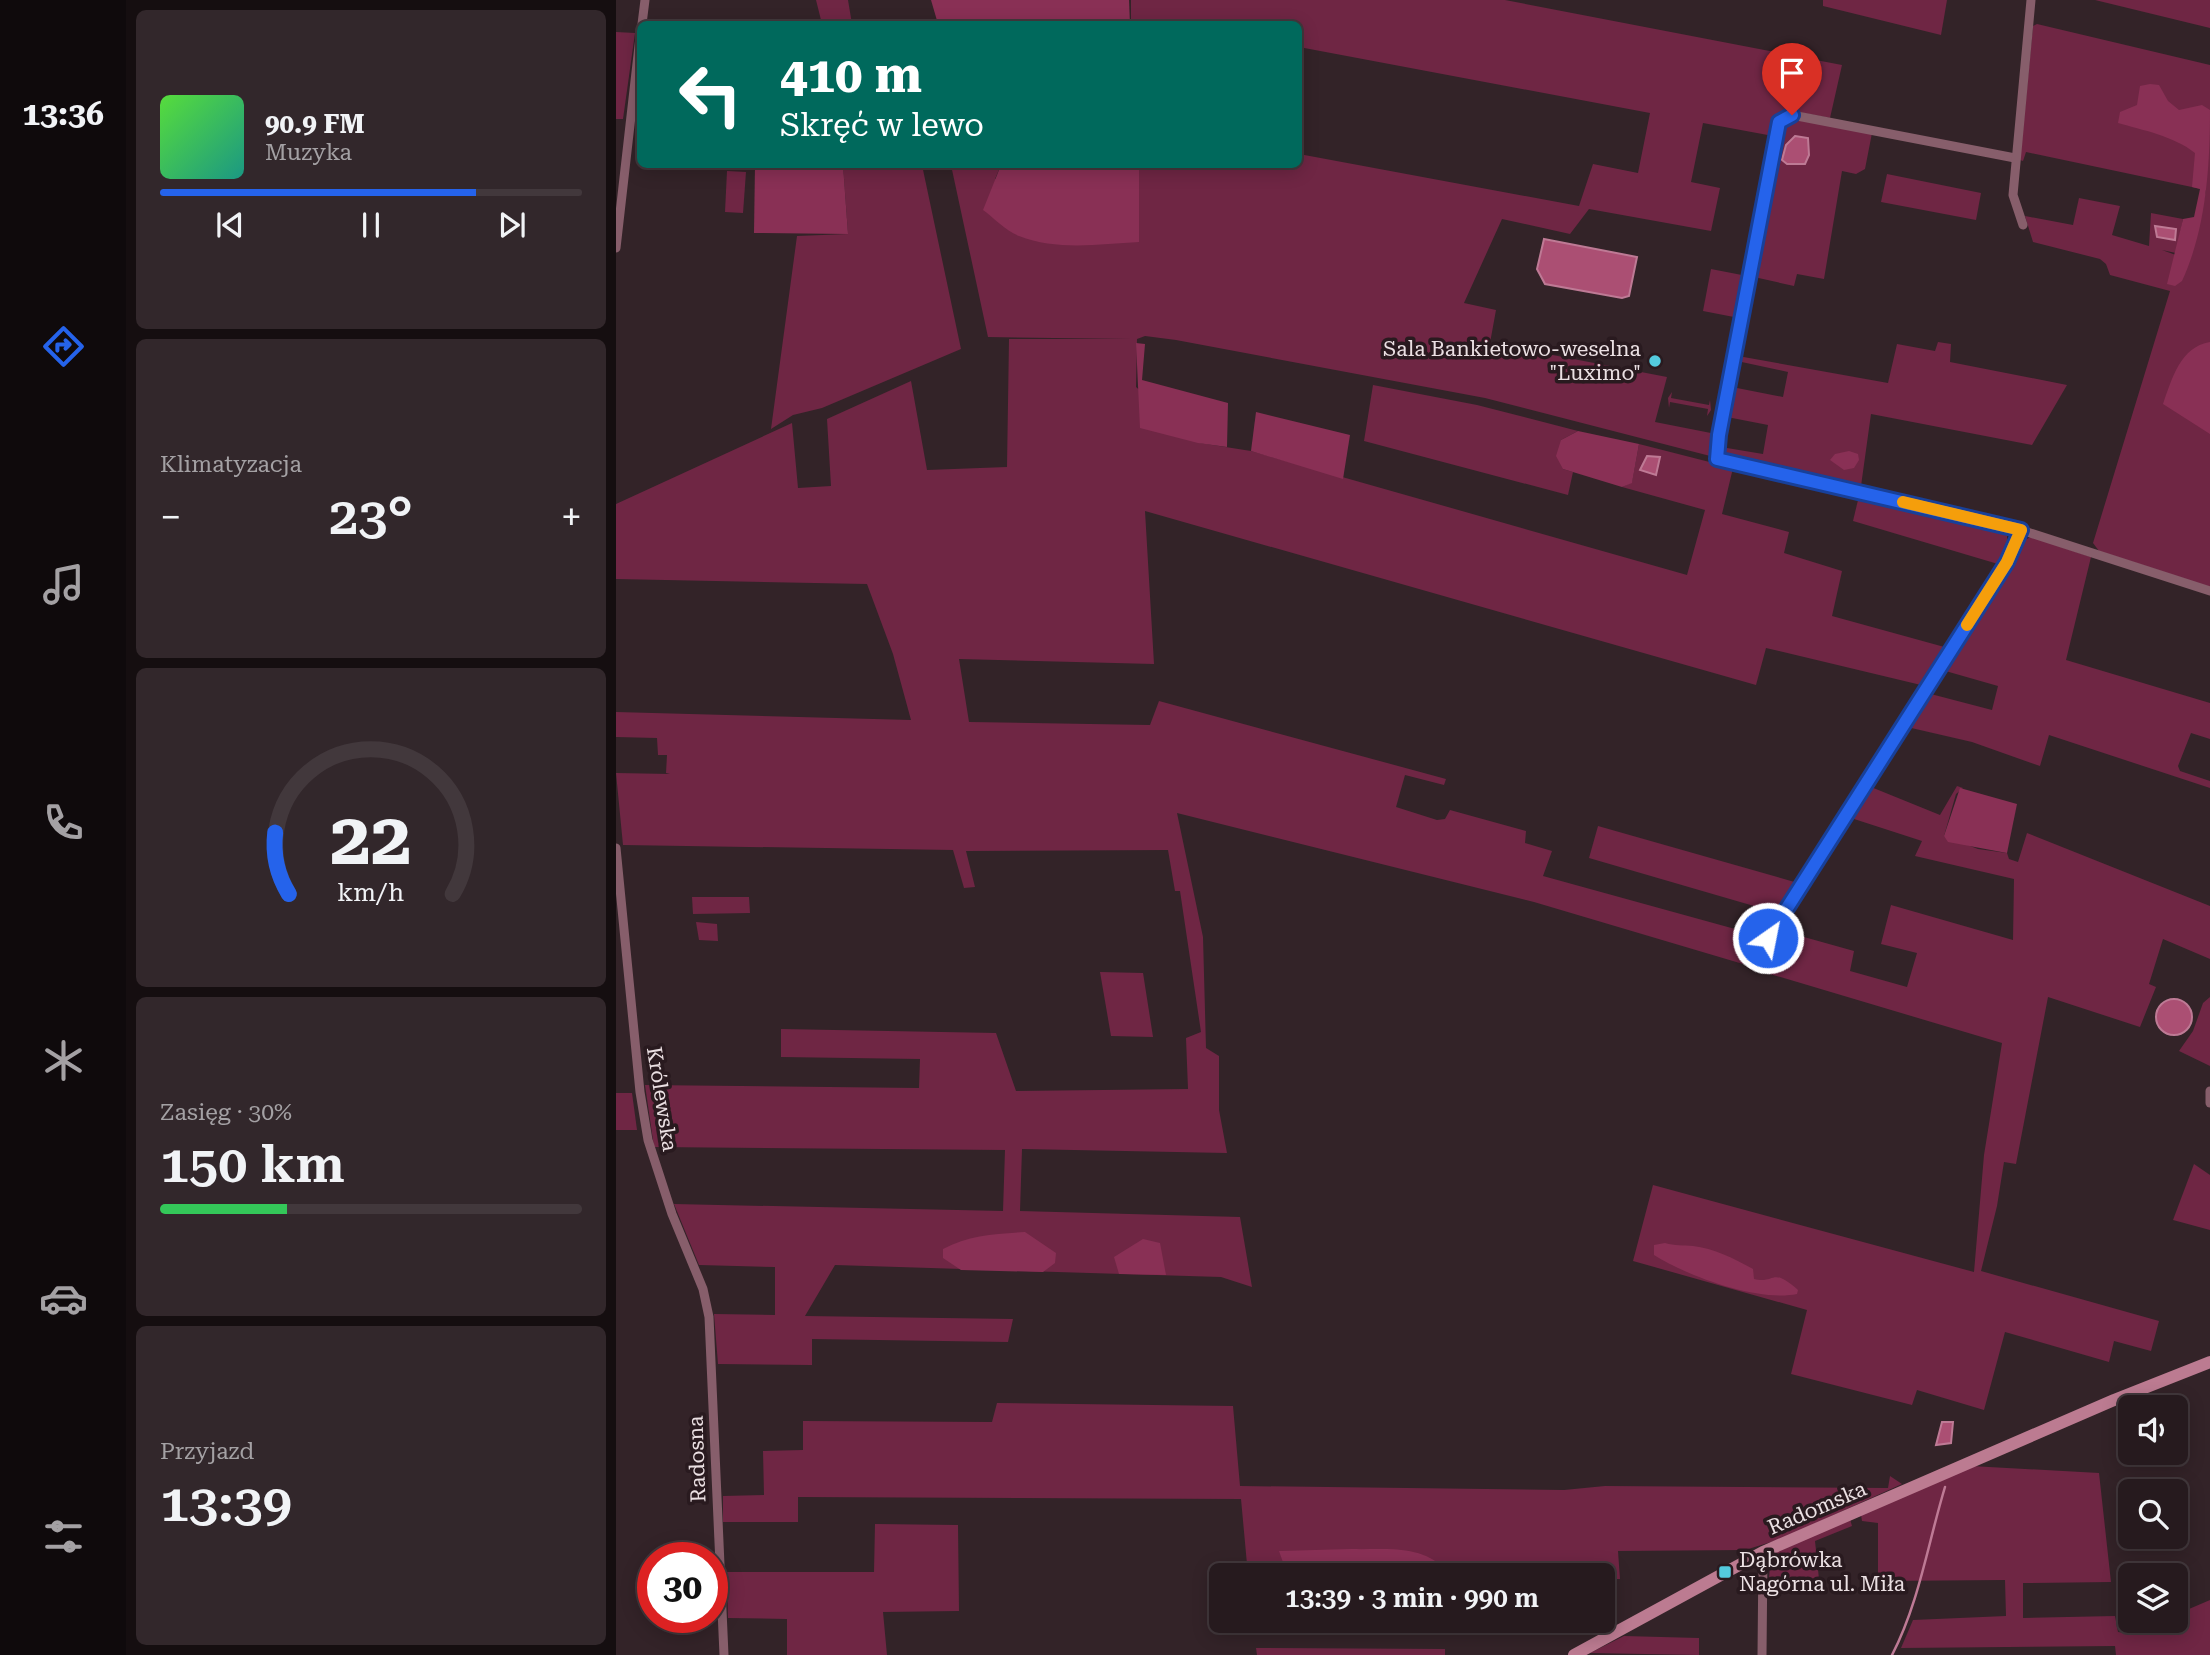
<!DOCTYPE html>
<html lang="pl">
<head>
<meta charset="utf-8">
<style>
  :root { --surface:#261a1e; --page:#32272b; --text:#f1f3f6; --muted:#a4a1a4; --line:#42383c; --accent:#2563eb }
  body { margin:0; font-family:"Roboto Serif",serif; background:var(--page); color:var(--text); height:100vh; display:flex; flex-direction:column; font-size:26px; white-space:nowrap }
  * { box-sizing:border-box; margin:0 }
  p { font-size:23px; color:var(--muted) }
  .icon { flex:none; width:38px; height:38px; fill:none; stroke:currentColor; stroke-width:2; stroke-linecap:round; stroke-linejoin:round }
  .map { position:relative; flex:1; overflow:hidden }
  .side { display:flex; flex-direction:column; gap:10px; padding:10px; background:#150e10; width:490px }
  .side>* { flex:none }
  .top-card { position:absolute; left:21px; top:21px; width:665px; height:147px; border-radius:10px; box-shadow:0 4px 18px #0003,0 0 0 2px var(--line); background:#00695c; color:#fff; overflow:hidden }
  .fabs { position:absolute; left:1502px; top:1395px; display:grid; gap:14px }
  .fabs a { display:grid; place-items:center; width:70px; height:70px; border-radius:10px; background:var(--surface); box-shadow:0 4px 18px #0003,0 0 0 2px var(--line); font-size:35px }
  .speed { position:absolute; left:21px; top:1542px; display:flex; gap:14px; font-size:35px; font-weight:700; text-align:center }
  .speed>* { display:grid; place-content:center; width:91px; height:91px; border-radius:50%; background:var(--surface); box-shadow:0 4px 18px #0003,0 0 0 2px var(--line); line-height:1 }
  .speed .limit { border:10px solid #d22; background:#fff; color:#111 }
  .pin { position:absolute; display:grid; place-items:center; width:60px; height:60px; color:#fff; margin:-72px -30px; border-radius:50% 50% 50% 0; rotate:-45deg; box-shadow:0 0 7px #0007 }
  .pin .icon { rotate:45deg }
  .me { position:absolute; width:77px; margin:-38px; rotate:33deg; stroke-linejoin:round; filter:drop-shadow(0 0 5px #0008) }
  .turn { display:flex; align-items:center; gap:24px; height:147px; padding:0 28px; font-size:32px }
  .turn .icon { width:91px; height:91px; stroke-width:2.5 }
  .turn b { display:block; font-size:49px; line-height:60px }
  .big { font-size:52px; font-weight:600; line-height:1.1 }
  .side .widget { flex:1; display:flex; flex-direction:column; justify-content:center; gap:10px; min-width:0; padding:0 24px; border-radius:10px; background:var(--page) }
  .side .dial { align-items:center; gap:0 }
  .dial svg { height:182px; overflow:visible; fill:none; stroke:var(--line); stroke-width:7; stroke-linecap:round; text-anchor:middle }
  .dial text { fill:var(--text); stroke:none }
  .song { display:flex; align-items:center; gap:21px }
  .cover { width:84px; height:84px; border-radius:10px; background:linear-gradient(135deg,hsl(110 70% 55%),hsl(170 70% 35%)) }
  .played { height:7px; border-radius:4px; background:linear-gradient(90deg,var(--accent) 75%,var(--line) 75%) }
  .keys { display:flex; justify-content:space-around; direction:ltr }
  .heat { display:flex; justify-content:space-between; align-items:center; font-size:38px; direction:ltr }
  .charge { height:10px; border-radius:5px; background:linear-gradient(90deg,#34c759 30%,var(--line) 0) }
  .trip { position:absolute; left:593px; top:1563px; width:406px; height:70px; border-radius:10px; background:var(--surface); box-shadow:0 4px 18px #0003,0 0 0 2px var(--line); font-weight:600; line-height:70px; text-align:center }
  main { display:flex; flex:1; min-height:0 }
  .dock { display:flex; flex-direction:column; width:126px; justify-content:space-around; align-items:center; background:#0f0a0c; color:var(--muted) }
  .dock .icon { width:49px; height:49px }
  .dock .current { color:var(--accent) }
  .dock b { font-size:32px; color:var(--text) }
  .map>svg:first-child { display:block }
  .green { fill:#6f2644 }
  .forest { fill:#893055 }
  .water { fill:#ab4f73; stroke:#be7a95; stroke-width:2 }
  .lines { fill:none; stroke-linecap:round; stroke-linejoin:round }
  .stream { stroke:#be7a95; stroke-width:2.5 }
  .street { stroke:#875e6b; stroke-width:9 }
  .secondary { stroke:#bc7b91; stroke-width:12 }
  .route-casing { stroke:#184099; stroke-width:18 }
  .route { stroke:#2563eb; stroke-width:12 }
  .slow { stroke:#f59e0b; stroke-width:12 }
  .poi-dot { fill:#54cade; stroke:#291a1f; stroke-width:2.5 }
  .labels { text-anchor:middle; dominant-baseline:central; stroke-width:7; stroke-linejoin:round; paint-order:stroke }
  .poi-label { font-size:21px; fill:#ebe0e3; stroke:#291a1f; text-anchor:end }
  .street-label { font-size:21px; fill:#ebe0e3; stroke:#291a1f }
</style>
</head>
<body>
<main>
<nav class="dock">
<b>13:36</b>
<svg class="icon current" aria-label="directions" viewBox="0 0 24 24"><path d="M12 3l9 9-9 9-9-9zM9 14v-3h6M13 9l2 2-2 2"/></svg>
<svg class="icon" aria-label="music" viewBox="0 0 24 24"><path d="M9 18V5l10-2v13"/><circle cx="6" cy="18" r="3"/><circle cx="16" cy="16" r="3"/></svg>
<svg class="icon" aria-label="phone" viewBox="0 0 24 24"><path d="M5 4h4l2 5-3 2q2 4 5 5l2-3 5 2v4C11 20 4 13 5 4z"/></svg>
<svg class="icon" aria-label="climate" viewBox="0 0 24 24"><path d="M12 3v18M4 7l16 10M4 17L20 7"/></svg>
<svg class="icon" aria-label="car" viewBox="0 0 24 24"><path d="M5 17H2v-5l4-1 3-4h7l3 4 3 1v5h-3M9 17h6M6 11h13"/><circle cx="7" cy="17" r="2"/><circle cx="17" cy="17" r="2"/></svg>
<svg class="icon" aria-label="filters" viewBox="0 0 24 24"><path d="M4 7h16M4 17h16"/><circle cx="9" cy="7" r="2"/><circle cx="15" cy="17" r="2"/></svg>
</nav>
<section class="side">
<div class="widget">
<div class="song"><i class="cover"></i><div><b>90.9 FM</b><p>Muzyka</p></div></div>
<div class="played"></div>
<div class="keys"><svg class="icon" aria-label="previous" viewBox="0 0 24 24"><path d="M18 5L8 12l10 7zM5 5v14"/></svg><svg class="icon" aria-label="pause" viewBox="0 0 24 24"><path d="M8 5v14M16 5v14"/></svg><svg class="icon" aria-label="next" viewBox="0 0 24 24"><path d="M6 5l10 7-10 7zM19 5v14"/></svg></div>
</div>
<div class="widget"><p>Klimatyzacja</p>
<div class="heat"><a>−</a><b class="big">23°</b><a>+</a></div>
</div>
<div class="widget dial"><svg viewBox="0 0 100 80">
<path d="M14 69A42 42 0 1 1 86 69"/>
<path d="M14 69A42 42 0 0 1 8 42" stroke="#2563eb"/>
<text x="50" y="56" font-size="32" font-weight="700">22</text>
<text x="50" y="72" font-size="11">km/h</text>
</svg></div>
<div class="widget"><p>Zasięg · 30%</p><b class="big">150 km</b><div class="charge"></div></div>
<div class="widget"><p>Przyjazd</p><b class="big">13:39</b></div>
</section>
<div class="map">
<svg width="1594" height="1655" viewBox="0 0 1594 1655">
  <rect width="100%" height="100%" fill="#332328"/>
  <!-- green -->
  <g class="green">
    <path d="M200,0H232L236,24H206Z"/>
    <path d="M515,0H889L1226,65L1214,118L1172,110L1163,112L1157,136L1087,123L1075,182L1104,188L1095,231L973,209L954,234L886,219L848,303L880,310L874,343L1051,377L1039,422L1100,434L1098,457L869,398L560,340L529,336L521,339L520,387L584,443L635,451L1071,575L1089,510L1006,487L1016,482L1023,444L1117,468L1106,514L1173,532L1168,553L1226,571L1216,616L1332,648L1305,685L1150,648L1140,685L529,511L538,664L343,659L353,722L534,725L543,701L830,779L828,785L789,775L780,807L821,820L829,819L834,810L910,831L909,843L936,851L927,876L1148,937L1127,964L918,902L561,813L587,937L590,1048L603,1056V1110L611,1153L406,1149L404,1211L624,1217L636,1287L605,1277L219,1265L189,1316L397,1319L392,1342L196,1339V1365L102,1364L98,1314L159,1315V1267L83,1265L58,1204L387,1211L389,1150L38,1147L29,1085L303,1088L304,1059L165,1057V1029L380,1033L400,1091L572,1089L570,1038L585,1032L564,891H559L552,850L350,851L359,887L348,888L337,850L7,845L0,773L54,774L50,773L51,755H42L41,738L0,737V712L295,720L277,654L251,584L0,579V504L176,423L182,488L215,486L211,419L295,381L311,470L391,467L393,339H514L372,337L335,165H385L379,179L523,165L682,164L683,154L963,206L977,164L1022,173L1034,113L683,47L682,24H515Z"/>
    <path d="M1207,0H1331L1325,35L1207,6Z"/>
    <path d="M1479,0H1594V28Z"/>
    <path d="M1421,24L1594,65V587L1483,551L1477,543L1554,291L1494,275L1490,264L1484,259L1417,242L1409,216L1457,225L1463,198L1504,206L1496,235L1533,246L1535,213L1567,219L1560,253L1546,250L1568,258L1583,223L1590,190L1410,152L1407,161L1404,160L1417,26Z"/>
    <path d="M0,32L19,33L7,119H0Z"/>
    <path d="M1176,118L1256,133L1249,169L1240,174L1226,171L1208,279L1181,274L1178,286L1138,277L1166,129L1168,122Z"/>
    <path d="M227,165H306L345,349L206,408L177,415L155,429L181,236L232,234Z"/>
    <path d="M111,171L130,172L127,213L109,212Z"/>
    <path d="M1271,174L1365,193L1360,220L1265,202Z"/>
    <path d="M1095,269L1131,276L1123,318L1087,311Z"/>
    <path d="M1322,342L1335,344L1334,362L1451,385L1416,445L1255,414L1245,486L1111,457L1105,447L1147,454L1152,425L1111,417L1116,387L1167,397L1172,372L1121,361L1122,356L1272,383L1281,344L1319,351Z"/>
    <path d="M757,385L861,405L962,431L945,440L947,469L957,472L952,495L748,441Z"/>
    <path d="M1056,392L1055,398L1093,405L1094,400L1095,410L1091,416L1092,409L1054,402L1053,408L1052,398Z"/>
    <path d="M1243,496L1391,533V542L1382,564L1237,521Z"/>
    <path d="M1415,537L1475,557L1450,660L1594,703V739L1575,733L1562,766L1564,771L1594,781V788L1433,735L1424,766L1356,742L1291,727L1311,693L1376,710L1382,686L1326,670L1404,542Z"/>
    <path d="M1341,786L1347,788L1340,794L1328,836L1362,849L1391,853L1393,859L1402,862L1411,833L1594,906V959L1547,939L1533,984L1540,987L1524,1027L1432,997L1400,1164L1388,1162L1381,1206L1365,1271L1543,1321L1535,1351L1498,1341L1493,1362L1389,1332L1368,1410L1301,1390L1296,1405L1175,1374L1191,1310L1017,1261L1037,1185L1358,1272L1368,1155L1386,1043L1134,968L1163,930L1238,951L1234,971L1291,987L1301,953L1265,944L1275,905L1397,940L1398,879L1299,856L1306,841L1235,818L1255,787L1324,815Z"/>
    <path d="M982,826L1182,883L1162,913L973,858Z"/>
    <path d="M76,897H133L134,913L77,914Z"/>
    <path d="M80,922L101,924L102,941L83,940Z"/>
    <path d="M484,972L527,973L537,1037L495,1036Z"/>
    <path d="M1594,997V1066L1563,1051L1577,1031L1587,1003Z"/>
    <path d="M0,1093H16L21,1130H0Z"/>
    <path d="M1578,1164L1594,1175V1230L1557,1220Z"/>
    <path d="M381,1403L617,1406L624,1486L948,1490L989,1486L1272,1488L1274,1476L1286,1484L1165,1539L1129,1550L1002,1551L1004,1579H987V1575H632L625,1499L182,1497V1522H107V1496L148,1495L147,1451L187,1450V1421L376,1422Z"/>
    <path d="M1355,1466L1483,1473L1495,1582L1407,1583V1618L1499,1616L1502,1632C1523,1636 1538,1621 1559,1620V1615L1594,1600V1655H1500L1499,1646L1285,1648L1297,1620L1390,1616L1389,1580L1262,1581V1523L1246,1521L1245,1515Z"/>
    <path d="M1234,1519L1236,1526L1199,1541L1203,1579L1158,1581L1153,1578L1155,1555Z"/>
    <path d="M259,1524L342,1525L343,1611L267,1612L271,1655H171V1619L112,1618L111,1572H258Z"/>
    <path d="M1008,1636L1083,1638V1655L974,1653Z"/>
    <path d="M640,1648L829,1649V1655H641Z"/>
  </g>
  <!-- forest -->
  <g class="forest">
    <path d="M315,0H513L514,24H322Z"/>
    <path d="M1534,84L1543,85L1552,101L1563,110L1586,105L1594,110C1594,168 1590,229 1566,281L1559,286L1551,284L1567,219L1578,217L1584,189L1576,187L1579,153C1558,136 1526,130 1502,123L1504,112L1521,105L1524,86Z"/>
    <path d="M139,165H227L232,234L138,233Z"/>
    <path d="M385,165H523V242C484,244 441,251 403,236C390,231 378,218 367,210Z"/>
    <path d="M1594,342V434L1547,404C1556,379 1564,347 1594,342Z"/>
    <path d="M520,343L529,344L526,380L612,403L611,447L582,443L524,428Z"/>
    <path d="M640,412L734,435L727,479L635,451Z"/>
    <path d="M962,431L1023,444L1016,483L1006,487L947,469L940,456L945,440Z"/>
    <path d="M1233,451L1242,454L1243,460L1238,468L1228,470L1214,460L1219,454Z"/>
    <path d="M1344,788L1401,804L1391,853L1332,842L1328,836Z"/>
    <path d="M409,1232L440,1253L439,1263L427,1272L345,1270L327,1258V1249C353,1235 380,1234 409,1232Z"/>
    <path d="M527,1239L544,1243L550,1275L503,1274L498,1257Z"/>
    <path d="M1049,1243C1059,1246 1067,1245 1077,1246C1097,1248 1119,1259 1137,1269L1138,1279C1160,1284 1155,1266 1182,1290L1181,1294C1142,1302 1071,1276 1038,1255V1245Z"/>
    <path d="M736,1549C767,1550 806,1544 828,1569L825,1574H682L669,1568L663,1551Z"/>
  </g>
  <!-- water -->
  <g class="water">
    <path d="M1179,136L1192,138L1193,155L1189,164H1171L1166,160L1170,145Z"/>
    <path d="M1539,226L1560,229L1559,240L1541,237Z"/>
    <path d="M928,239L1021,257L1013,296L1006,298L929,284L921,269Z"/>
    <path d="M1031,456L1044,457L1040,475L1024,470Z"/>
    <circle cx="1558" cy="1017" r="18"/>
    <path d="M1326,1422H1337L1335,1443L1320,1445Z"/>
  </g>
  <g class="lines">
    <!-- stream -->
    <path class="stream" d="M1276,1655C1303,1603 1312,1543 1329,1487"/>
    <!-- street -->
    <g class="street">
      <path d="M26,24L29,0"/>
      <path d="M1399,158L1176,115L1163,122L1103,435L1102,459L1405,530L1594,591"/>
      <path d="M1407,225L1397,195L1415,0"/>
      <path d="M0,248L24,37"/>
      <path d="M0,848L24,1092L32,1140L56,1214L87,1289L93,1317L108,1655"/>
      <path d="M1152,938L1391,562L1405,530"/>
      <path d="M1594,1091V1103"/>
      <path d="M1146,1655L1147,1552"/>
    </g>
    <!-- secondary -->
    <path class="secondary" d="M958,1655L1147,1552L1498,1400L1594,1362"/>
  </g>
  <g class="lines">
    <!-- route casing -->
    <g class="route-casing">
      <path id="route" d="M1152,938L1391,562L1405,530L1101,459L1103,435L1163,122L1176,115"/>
    </g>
    <!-- route -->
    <use href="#route" class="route"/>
    <!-- slow -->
    <path class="slow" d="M1287,502L1405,530L1391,562L1351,625"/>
  </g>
  <!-- markers -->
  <g class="poi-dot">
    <circle cx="1039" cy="361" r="7"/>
    <rect x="1102" y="1565" width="14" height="14" rx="3.5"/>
  </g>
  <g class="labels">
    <!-- poi labels -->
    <g class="poi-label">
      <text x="1025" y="349">Sala Bankietowo-weselna<tspan x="1025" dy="24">"Luximo"</tspan></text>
      <text x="1123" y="1560" text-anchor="start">Dąbrówka<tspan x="1123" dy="24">Nagórna ul. Miła</tspan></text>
    </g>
    <!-- street labels -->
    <g class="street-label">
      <text transform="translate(46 1099) rotate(81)">Królewska</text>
      <text transform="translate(81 1459) rotate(-92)">Radosna</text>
      <text transform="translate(1201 1508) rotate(-23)">Radomska</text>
    </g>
  </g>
</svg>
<div class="fabs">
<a><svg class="icon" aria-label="sound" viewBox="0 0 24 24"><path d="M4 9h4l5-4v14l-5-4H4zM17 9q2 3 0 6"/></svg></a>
<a><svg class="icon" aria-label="search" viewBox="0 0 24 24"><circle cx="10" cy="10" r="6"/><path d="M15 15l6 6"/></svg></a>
<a><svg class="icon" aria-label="layers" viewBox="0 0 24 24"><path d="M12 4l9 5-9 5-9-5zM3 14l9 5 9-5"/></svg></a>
</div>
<div class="speed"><div class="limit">30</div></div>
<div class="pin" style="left:1176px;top:115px;background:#d93025"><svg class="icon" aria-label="arrive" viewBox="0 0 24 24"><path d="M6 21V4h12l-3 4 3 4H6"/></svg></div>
<svg class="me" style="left:1152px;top:938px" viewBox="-20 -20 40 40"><circle r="17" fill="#2563eb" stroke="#fff" stroke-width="3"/><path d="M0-11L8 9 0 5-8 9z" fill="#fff"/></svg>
<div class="trip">13:39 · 3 min · 990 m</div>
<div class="top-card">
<div class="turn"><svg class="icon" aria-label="left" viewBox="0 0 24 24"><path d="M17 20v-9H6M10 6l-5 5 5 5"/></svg><div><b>410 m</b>Skręć w lewo</div></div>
</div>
</div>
</main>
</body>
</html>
